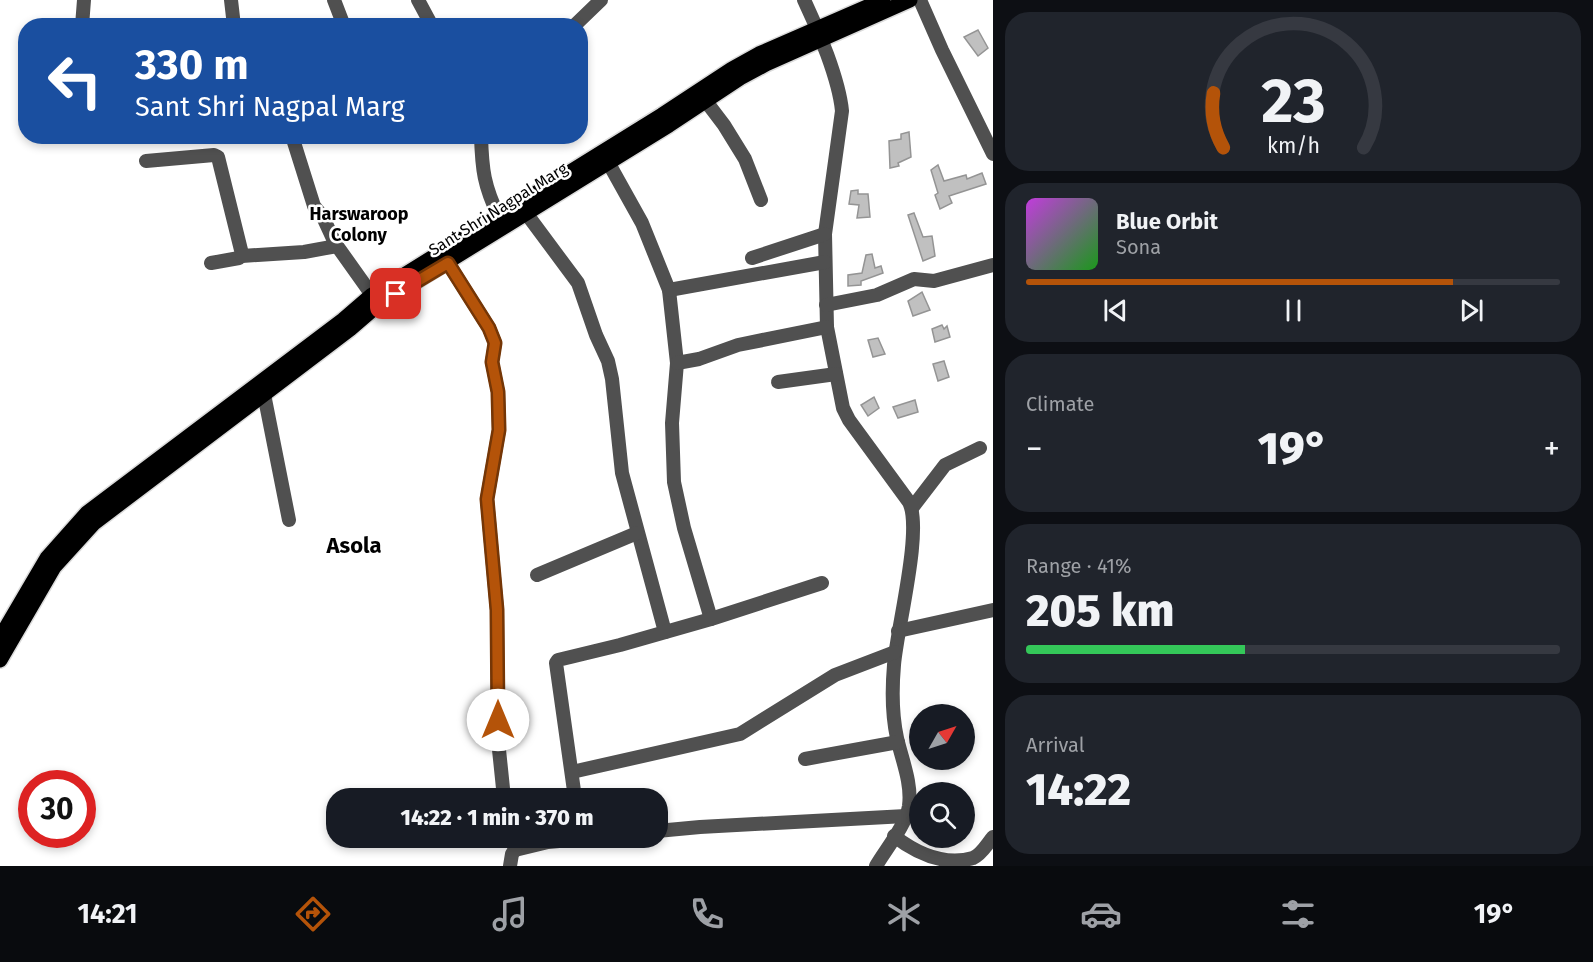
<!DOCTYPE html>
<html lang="en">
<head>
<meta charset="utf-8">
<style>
  :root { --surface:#171b24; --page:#20242c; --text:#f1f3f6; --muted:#9ea1a6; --line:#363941; --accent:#b45309 }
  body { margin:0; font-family:"Fira Sans",sans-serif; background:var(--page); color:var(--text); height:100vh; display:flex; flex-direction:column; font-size:22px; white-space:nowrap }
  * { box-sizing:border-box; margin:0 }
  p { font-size:20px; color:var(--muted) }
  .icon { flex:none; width:33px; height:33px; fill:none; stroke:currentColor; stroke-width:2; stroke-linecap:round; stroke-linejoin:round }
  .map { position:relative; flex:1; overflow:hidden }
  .sheet { display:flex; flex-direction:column; gap:12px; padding:12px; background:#0d0f14; width:600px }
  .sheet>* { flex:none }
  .guide { position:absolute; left:18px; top:18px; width:570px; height:126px; border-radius:24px; box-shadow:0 3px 9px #0003; background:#1a4fa0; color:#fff; overflow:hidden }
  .needle { width:39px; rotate:51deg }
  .tools { position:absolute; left:909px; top:704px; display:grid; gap:12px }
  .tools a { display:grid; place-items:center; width:66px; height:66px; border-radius:50%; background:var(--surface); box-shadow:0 3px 9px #0003; font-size:30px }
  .speed { position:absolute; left:18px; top:770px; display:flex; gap:12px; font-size:30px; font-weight:700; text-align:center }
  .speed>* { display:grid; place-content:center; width:78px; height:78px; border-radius:50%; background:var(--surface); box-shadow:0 3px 9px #0003; line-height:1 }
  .speed .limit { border:9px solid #d22; background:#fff; color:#111 }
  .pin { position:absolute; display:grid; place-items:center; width:51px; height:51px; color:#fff; margin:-26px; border-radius:12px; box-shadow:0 3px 9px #0006 }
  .me { position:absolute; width:66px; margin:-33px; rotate:0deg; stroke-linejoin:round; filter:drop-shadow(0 0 4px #0008) }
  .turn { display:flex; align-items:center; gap:21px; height:126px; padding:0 18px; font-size:27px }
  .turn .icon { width:78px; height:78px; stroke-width:2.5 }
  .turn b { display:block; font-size:42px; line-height:51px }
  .big { font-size:45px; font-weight:800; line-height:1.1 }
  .sheet .card { flex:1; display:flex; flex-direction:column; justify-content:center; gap:9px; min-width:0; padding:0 21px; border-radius:24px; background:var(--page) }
  .sheet .dial { align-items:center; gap:0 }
  .dial svg { height:156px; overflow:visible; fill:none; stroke:var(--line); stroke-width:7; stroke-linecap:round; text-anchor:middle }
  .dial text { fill:var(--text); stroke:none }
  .song { display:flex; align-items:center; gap:18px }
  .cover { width:72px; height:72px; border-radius:9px; background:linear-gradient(135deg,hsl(290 70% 55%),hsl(120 70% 35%)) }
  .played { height:6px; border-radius:3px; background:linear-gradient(90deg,var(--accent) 80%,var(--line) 80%) }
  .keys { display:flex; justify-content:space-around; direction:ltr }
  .heat { display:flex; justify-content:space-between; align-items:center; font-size:33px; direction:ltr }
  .charge { height:9px; border-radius:4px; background:linear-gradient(90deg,#34c759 41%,var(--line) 0) }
  .trip { position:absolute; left:326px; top:788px; width:342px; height:60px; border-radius:24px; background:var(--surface); box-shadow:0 3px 9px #0003; font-weight:800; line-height:60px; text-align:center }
  .dock { display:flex; height:96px; justify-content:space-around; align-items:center; background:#090b0e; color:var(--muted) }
  .dock .icon { width:42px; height:42px }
  .dock .active { color:var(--accent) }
  .dock b { font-size:27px; color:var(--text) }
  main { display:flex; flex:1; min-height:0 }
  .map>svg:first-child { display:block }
  .building { fill:#c0c0c0; stroke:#949494; stroke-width:1.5 }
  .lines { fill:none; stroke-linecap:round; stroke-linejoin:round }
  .major-casing { stroke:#dbdbdb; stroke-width:18 }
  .minor { stroke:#505050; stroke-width:14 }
  .major { stroke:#000; stroke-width:15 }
  .route-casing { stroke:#753606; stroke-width:15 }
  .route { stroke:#b45309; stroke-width:10 }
  .labels { text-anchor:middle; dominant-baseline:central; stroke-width:5; stroke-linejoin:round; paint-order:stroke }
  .street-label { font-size:16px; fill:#000; stroke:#fff }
  .neighbourhood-label { font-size:18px; font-weight:bold; fill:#000; stroke:#fff }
  .district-label { font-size:22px; font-weight:bold; fill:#000; stroke:#fff }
</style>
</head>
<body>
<main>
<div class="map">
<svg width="993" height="866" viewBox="0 0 993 866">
  <rect width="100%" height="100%" fill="#fff"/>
  <!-- building -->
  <g class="building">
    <path d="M978,30L988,48L978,56L964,37Z"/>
    <path d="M909,132L911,157L898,163L899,166L890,168L889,141L901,139V134Z"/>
    <path d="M938,165L944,181L966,175L967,179L982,173L986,184L949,196L952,203L940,209L935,195L938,193L931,170Z"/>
    <path d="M858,190V194H868L870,217L857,218L859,205L849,204L851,191Z"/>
    <path d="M914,213L923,237L932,236L935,256L923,261L908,215Z"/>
    <path d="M872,254L875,268L881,266L883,273L861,281V285L848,286V275L862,273L866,255Z"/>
    <path d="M922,292L930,310L913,316L908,301Z"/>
    <path d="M942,325L944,329L947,326L950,337L935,342L932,329Z"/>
    <path d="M878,338L885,354L873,357L868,340Z"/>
    <path d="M944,361L949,377L938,381L933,364Z"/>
    <path d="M874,397L879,408L868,416L861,405Z"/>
    <path d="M915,400L918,412L898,418L893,407Z"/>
  </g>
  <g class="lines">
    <!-- major casing -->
    <g class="major-casing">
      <g id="major">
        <path d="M0,638L47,558L87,513L343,320L372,295L662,115L732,69L759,54L883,0"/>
        <path d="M0,660L54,567L94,523L350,329L379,304L669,125L740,78L766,64L910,0"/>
      </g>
    </g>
    <!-- minor -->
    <g class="minor">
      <path d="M231,0L234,26"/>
      <path d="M334,0L344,26"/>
      <path d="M418,0L432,26"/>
      <path d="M804,0C818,29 839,79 842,111L825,234L827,327L843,408L849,420L909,502C923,530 897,628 894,665C892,688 892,715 897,738C902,760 912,783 909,806C906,825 886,849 876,866"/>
      <path d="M920,0L942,50L993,154"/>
      <path d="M82,26L84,0"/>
      <path d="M574,26L601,0"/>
      <path d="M705,100L724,125L745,159L761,200"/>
      <path d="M292,136L314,206L323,217L335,243L372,295"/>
      <path d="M481,136C482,170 484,186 499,217"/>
      <path d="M146,161L214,155L218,157L242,254L239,258L211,263"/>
      <path d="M608,162L642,223L669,290L677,363L672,423L674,482L684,528L711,619"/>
      <path d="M526,213L578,283L596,335L608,361L612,379L622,473L665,632"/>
      <path d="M242,256L304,252L337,246"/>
      <path d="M752,258L825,234"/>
      <path d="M448,263L489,328L495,343L492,362L498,392L499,430L487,499L497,610L498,740L504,798"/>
      <path d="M669,290L825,262"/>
      <path d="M826,305L877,295L914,279L934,281L993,265"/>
      <path d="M677,363L699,359L738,345L827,327"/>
      <path d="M778,382L836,374"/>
      <path d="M264,394L289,520"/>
      <path d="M912,508L945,465L980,448"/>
      <path d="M537,575L637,533"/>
      <path d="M898,631L993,610"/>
      <path d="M805,759L898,742"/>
      <path d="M572,772L740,734L835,675L895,652"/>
      <path d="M575,798L556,663L558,660L620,645L711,619L822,583"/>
      <path d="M657,831L700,827L906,816"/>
      <path d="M894,836C916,853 944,866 973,858C982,854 987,844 993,837"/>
      <path d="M515,850L548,842L604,837"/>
      <path d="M510,866L512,854L515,850L511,837"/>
    </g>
    <!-- major -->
    <use href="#major" class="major"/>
  </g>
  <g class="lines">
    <!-- route casing -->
    <g class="route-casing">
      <path id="route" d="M396,294L448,263L489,328L495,343L492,362L498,392L499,430L487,499L497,610L498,720"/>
    </g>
    <!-- route -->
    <use href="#route" class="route"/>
  </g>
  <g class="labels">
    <!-- street labels -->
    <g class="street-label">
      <text transform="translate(498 209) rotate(-32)">Sant Shri Nagpal Marg</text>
    </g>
    <!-- neighbourhood labels -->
    <g class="neighbourhood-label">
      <text x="359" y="214">Harswaroop<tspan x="359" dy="21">Colony</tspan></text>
    </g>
    <!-- district labels -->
    <g class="district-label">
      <text x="354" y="545">Asola</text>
    </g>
  </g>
</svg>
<div class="tools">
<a><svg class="needle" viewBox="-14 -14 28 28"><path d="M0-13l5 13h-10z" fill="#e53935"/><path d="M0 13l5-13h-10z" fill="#9ea1a6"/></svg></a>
<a><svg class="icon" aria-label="search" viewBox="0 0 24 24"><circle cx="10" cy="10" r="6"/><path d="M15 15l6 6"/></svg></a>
</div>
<div class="speed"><div class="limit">30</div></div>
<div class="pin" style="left:396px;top:294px;background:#d93025"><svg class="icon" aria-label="arrive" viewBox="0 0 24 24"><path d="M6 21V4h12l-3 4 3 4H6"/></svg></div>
<svg class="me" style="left:498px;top:720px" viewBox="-20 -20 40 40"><circle r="19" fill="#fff"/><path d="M0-13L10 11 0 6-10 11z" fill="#b45309"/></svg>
<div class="trip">14:22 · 1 min · 370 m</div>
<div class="guide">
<div class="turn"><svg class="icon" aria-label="left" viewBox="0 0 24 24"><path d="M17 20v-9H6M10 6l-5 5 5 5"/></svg><div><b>330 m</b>Sant Shri Nagpal Marg</div></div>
</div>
</div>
<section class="sheet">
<div class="card dial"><svg viewBox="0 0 100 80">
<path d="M14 69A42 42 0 1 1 86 69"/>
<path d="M14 69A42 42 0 0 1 9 41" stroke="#b45309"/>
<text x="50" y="56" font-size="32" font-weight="700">23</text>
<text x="50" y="72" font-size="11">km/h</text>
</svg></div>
<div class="card">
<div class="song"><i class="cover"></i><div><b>Blue Orbit</b><p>Sona</p></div></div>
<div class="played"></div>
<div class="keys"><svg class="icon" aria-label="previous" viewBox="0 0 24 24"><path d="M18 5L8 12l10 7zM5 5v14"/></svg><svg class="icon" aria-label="pause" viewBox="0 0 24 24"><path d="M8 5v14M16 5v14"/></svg><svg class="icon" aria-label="next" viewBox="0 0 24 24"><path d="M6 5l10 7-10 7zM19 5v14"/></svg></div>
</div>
<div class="card"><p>Climate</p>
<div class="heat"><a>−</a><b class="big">19°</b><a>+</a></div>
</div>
<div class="card"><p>Range · 41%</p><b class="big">205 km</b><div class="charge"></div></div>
<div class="card"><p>Arrival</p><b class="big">14:22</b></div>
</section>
</main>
<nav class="dock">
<b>14:21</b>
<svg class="icon active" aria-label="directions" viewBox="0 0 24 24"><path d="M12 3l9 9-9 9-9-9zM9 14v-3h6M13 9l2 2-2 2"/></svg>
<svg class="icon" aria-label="music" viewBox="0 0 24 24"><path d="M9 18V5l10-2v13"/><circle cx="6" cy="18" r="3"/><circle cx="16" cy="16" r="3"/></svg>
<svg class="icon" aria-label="phone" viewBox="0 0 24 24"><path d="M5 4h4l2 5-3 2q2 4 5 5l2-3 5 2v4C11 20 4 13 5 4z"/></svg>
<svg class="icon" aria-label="climate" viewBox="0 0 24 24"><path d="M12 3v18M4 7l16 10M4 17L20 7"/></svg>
<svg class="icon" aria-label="car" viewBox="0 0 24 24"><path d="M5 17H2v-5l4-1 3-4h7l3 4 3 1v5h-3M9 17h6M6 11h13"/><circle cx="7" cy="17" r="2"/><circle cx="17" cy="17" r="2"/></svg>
<svg class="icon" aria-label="filters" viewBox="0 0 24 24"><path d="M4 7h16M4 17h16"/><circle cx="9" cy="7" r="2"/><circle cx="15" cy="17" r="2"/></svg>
<b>19°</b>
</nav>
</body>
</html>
